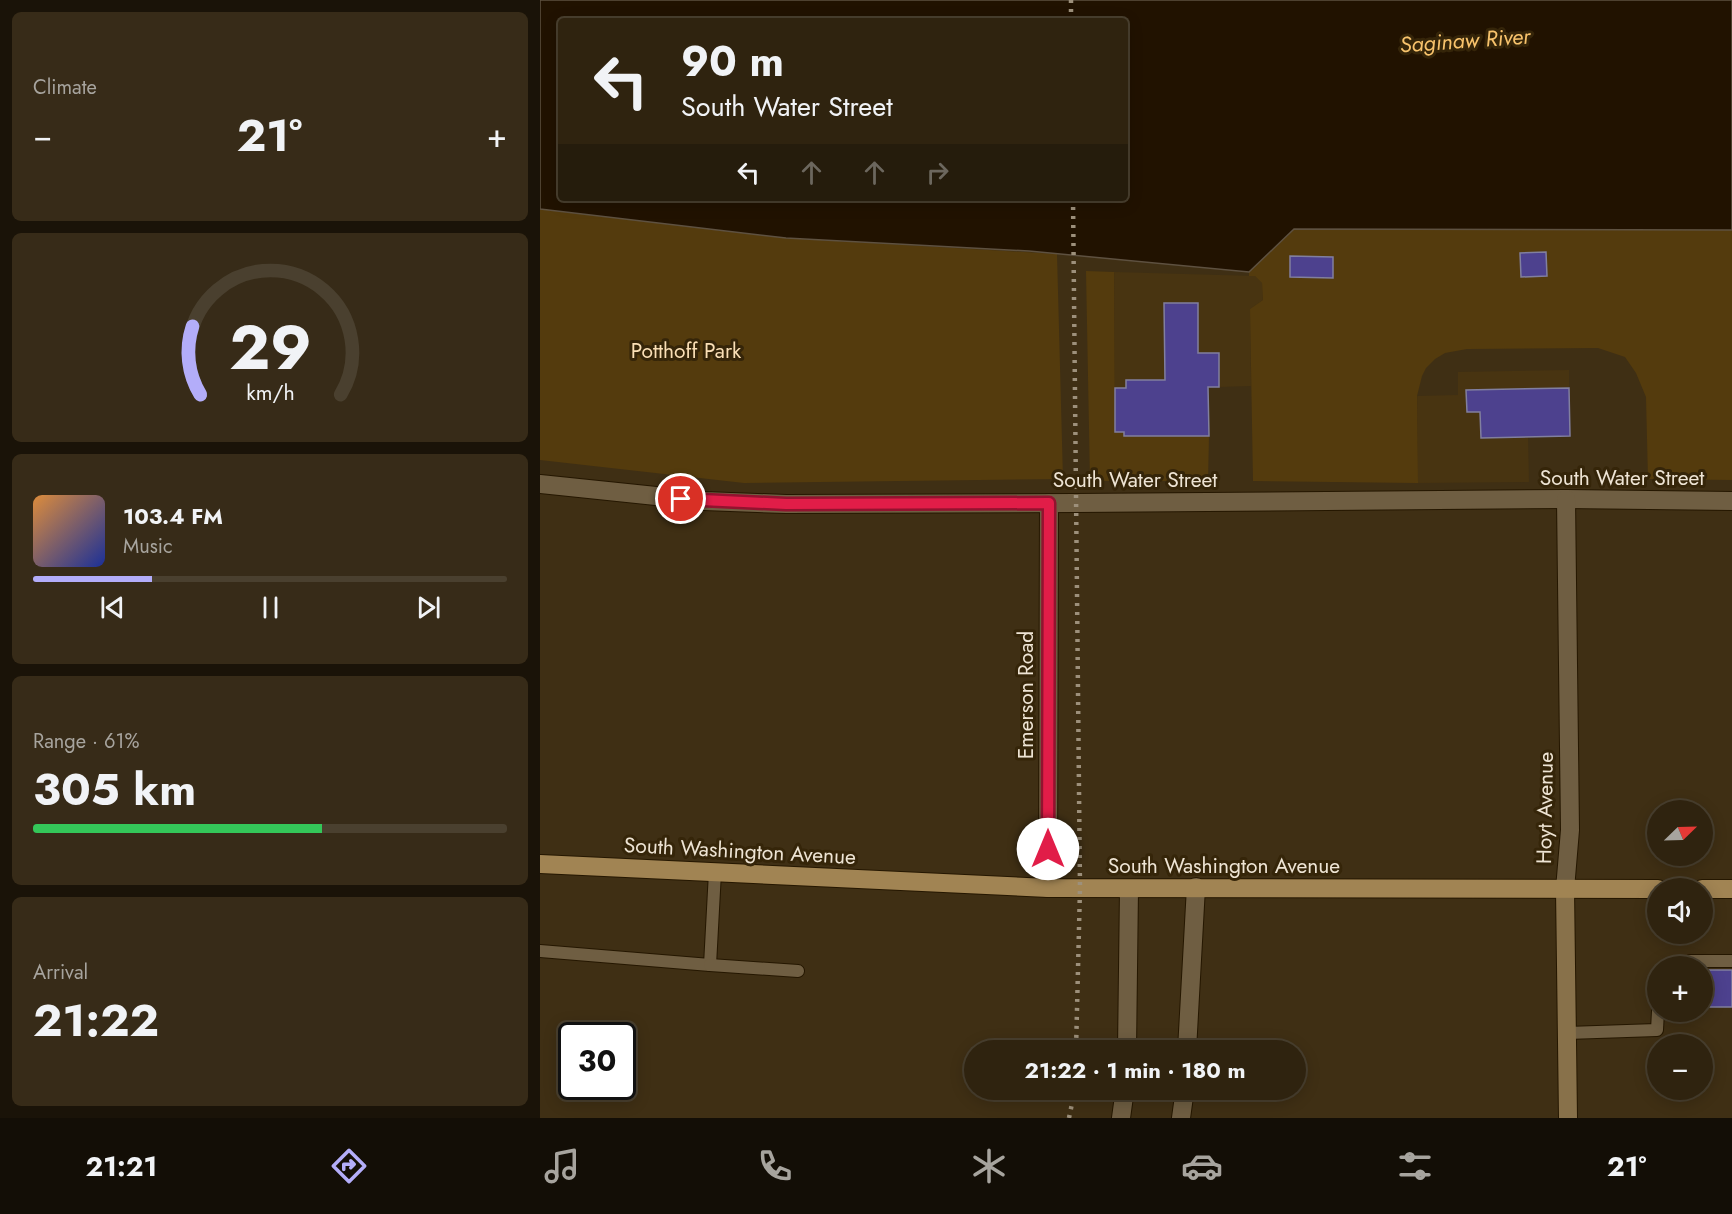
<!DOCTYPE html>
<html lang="en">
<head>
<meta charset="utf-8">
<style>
  :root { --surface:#2f230f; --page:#372b18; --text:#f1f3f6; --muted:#a7a49e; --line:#4a402f; --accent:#b3adf9 }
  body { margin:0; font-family:Jost,sans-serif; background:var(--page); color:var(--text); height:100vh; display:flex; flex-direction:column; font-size:22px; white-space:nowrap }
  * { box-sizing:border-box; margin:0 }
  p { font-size:20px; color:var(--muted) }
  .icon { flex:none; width:33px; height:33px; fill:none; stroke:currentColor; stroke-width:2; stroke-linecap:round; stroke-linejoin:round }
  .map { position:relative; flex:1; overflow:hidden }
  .panel { display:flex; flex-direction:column; gap:12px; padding:12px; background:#1a1308; width:540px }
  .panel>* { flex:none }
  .guide { position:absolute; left:18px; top:18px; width:570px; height:183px; border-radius:6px; box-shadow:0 3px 15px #0003,0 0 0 2px var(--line); background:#2f230f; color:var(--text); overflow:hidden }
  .needle { width:39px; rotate:67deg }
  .buttons { position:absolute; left:1107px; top:800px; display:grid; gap:12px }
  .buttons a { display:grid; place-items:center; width:66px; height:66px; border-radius:50%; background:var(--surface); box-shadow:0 3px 15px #0003,0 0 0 2px var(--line); font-size:30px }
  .speed { position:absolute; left:18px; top:1022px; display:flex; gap:12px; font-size:30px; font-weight:700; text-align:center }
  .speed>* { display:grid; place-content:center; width:78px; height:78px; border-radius:50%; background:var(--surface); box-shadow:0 3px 15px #0003,0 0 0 2px var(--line); line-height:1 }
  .speed .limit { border:3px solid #111; border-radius:9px; background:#fff; color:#111 }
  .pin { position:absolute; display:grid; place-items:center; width:51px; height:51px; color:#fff; margin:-26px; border:3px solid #fff; border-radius:50%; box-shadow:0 2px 6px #0007 }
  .me { position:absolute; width:66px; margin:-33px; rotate:0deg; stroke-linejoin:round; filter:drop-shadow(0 0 4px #0008) }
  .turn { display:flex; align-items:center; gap:21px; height:126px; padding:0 24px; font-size:27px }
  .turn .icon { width:78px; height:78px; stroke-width:2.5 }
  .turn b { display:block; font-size:42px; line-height:51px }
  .lanes { display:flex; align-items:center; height:57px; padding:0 24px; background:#0003; justify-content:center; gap:30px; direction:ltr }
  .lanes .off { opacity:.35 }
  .big { font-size:45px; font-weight:700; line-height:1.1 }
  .panel .widget { flex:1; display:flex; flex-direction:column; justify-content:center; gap:9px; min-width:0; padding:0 21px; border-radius:9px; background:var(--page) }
  .panel .dial { align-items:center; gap:0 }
  .dial svg { height:156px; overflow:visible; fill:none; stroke:var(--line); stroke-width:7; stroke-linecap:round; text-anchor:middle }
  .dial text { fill:var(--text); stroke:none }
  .song { display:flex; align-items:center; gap:18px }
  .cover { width:72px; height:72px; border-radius:9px; background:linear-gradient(135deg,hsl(30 70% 55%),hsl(230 70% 35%)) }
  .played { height:6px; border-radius:3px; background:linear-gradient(90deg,var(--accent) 25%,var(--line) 25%) }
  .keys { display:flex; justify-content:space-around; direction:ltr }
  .heat { display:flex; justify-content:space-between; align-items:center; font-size:33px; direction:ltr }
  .charge { height:9px; border-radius:4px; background:linear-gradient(90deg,#34c759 61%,var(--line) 0) }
  .trip { position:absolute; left:424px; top:1040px; width:342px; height:60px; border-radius:30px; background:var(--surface); box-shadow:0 3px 15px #0003,0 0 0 2px var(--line); font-weight:700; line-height:60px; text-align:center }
  .tabs { display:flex; height:96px; justify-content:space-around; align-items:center; background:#130e06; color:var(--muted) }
  .tabs .icon { width:42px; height:42px }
  .tabs .current { color:var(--accent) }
  .tabs b { font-size:27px; color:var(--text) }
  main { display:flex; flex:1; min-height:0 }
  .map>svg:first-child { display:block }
  .built { fill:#483411 }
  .green { fill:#543b0d }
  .water { fill:#211200; stroke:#5e5140; stroke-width:1.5; fill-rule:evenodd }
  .building { fill:#4d418e; stroke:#817f9f; stroke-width:1.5 }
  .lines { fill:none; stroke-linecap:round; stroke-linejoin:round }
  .lane-casing { stroke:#251700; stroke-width:14 }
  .street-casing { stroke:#251700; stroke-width:20 }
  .secondary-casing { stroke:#251700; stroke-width:20 }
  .primary-casing { stroke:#251700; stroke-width:20 }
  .lane { stroke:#6f5e42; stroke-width:12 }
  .street { stroke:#6f5e42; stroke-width:18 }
  .secondary { stroke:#88714a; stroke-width:18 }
  .primary { stroke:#a18453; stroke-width:18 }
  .rail { stroke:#9d907b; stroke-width:4.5; stroke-dasharray:3 6; stroke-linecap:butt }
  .route-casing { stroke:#92132f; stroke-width:15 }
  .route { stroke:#e11d48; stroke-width:10 }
  .labels { text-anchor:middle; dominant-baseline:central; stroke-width:6; stroke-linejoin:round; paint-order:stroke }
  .park-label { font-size:21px; fill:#fadfb6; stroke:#352509 }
  .street-label { font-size:21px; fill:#eee4d4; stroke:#352509 }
  .water-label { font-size:22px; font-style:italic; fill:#f8c36c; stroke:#352509 }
</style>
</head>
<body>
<main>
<section class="panel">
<div class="widget"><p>Climate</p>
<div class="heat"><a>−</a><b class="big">21°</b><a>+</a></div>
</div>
<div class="widget dial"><svg viewBox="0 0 100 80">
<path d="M14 69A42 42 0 1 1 86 69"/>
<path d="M14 69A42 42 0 0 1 10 34" stroke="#b3adf9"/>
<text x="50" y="56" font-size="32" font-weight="700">29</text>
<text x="50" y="72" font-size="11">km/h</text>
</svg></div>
<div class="widget">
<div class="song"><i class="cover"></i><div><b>103.4 FM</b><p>Music</p></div></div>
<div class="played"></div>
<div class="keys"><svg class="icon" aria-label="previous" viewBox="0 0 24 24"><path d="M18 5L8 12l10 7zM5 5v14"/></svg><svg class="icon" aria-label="pause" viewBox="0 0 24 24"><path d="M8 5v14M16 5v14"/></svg><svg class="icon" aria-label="next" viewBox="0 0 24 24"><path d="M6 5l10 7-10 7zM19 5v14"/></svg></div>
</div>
<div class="widget"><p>Range · 61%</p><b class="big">305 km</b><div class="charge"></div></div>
<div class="widget"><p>Arrival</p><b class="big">21:22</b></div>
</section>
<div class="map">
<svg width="1192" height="1118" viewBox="0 0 1192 1118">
  <rect width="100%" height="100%" fill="#3f2f14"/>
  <!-- built -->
  <g class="built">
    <path d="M574,272L715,276L722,283L723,300L710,309L711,386L679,387L658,353V303H625V380H586V388H575Z"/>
    <path d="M1029,370V388L926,391L927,412H940L988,437L989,482L878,483L877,396L918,395V372Z"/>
  </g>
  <!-- green -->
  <g class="green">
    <path d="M0,209L246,238L517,254L523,479L204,483L0,460Z"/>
    <path d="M938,228L1192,230V480L1108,479L1106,397L1096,373L1085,357L1058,348L927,349L905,353L895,359L886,368L882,376L877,396L878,483L713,481L710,309L723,300L722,283L715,276H709V272L754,229Z"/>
    <path d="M546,271L574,272L575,432H584L585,436H669L668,481H550Z"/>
  </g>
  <!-- water -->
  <path class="water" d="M0,0H1192V230L754,229L709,272L489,251L246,238L0,209ZM21,21H585V198H21Z"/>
  <!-- building -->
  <g class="building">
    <path d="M1006,252L1007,276L981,277L980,253Z"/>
    <path d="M750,256L793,257V278L750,277Z"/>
    <path d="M624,303H658V353H679V387H668L669,436H584V432H575V388H586V380H625Z"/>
    <path d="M1029,388L1030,436L941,438L940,412H927L926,390Z"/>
    <rect x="1162" y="970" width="30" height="37"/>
  </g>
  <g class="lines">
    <!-- lane casing -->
    <g class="lane-casing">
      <g id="lane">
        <path d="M0,951L170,965L175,872"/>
        <path d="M170,965L258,971"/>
        <path d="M1136,966L1151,961H1192"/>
        <path d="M1027,1033L1117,1030L1118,1011"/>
      </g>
    </g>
    <!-- street casing -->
    <g class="street-casing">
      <g id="street">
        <path d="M0,484L164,501L246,504L536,503L1026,499L1192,501"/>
        <path d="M508,888L509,503"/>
        <path d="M1025,889L1030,830L1026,499"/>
        <path d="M587,1050L589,889"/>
        <path d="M647,1050L656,887"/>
        <path d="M581,1118L585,1089"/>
        <path d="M641,1118L645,1089"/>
      </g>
    </g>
    <!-- secondary casing -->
    <g class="secondary-casing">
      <path id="secondary" d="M1025,889L1028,1118"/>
    </g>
    <!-- primary casing -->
    <g class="primary-casing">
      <g id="primary">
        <path d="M0,864L508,888L1118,889"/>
        <path d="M1162,889H1192"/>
      </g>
    </g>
    <!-- lane -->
    <use href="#lane" class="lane"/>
    <!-- street -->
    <use href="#street" class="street"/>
    <!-- secondary -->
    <use href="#secondary" class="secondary"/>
    <!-- primary -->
    <use href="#primary" class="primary"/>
    <!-- rail -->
    <g class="rail">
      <path d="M531,0V21"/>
      <path d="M533,198L540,888L536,1050"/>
      <path d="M529,1118L535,1089"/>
    </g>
  </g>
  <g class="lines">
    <!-- route casing -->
    <g class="route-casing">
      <path id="route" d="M141,499L246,504L509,503L508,849"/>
    </g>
    <!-- route -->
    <use href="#route" class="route"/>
  </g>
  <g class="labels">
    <!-- park labels -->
    <g class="park-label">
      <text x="146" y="351">Potthoff Park</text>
    </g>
    <!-- street labels -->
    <g class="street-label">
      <text x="1082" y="478">South Water Street</text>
      <text x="595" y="480">South Water Street</text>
      <text transform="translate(486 695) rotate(-90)">Emerson Road</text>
      <text transform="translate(1005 808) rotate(-89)">Hoyt Avenue</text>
      <text transform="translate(200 851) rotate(3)">South Washington Avenue</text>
      <text x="684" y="866">South Washington Avenue</text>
    </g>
    <!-- water labels -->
    <g class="water-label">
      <text transform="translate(925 40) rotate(-4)">Saginaw River</text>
    </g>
  </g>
</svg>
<div class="buttons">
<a><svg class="needle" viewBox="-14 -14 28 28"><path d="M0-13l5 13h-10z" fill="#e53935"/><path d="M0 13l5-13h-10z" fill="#a7a49e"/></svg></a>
<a><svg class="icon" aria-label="sound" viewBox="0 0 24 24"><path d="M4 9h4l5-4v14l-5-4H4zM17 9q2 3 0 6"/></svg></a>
<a>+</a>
<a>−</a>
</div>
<div class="speed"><div class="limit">30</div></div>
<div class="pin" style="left:141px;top:499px;background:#d93025"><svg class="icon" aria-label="arrive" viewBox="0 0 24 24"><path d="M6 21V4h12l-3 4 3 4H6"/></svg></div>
<svg class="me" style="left:508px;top:849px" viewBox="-20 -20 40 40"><circle r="19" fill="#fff"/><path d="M0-13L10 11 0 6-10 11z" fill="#e11d48"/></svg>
<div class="trip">21:22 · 1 min · 180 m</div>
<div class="guide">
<div class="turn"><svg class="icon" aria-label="left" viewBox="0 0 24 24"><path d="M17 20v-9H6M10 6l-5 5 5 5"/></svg><div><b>90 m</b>South Water Street</div></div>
<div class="lanes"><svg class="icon" aria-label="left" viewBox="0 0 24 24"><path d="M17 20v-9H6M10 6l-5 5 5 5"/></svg><svg class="icon off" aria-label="ahead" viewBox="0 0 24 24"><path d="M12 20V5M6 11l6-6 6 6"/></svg><svg class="icon off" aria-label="ahead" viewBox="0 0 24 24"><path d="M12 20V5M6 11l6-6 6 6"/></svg><svg class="icon off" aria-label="right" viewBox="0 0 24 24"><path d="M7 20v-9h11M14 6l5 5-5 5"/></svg></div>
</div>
</div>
</main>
<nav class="tabs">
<b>21:21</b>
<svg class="icon current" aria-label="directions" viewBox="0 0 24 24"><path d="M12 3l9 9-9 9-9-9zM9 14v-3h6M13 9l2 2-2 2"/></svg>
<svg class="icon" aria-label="music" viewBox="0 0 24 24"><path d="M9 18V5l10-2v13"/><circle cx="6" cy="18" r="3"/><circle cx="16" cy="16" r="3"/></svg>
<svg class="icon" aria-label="phone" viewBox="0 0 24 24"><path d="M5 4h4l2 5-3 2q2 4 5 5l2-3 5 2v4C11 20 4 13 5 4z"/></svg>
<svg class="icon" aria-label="climate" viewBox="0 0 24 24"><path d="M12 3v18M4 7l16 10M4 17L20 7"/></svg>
<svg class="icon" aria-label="car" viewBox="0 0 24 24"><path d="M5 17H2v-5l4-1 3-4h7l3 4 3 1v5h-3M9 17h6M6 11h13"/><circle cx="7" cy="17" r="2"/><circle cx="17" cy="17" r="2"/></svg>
<svg class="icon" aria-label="filters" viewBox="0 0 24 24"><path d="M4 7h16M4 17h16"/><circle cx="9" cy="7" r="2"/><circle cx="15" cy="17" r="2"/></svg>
<b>21°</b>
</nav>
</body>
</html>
